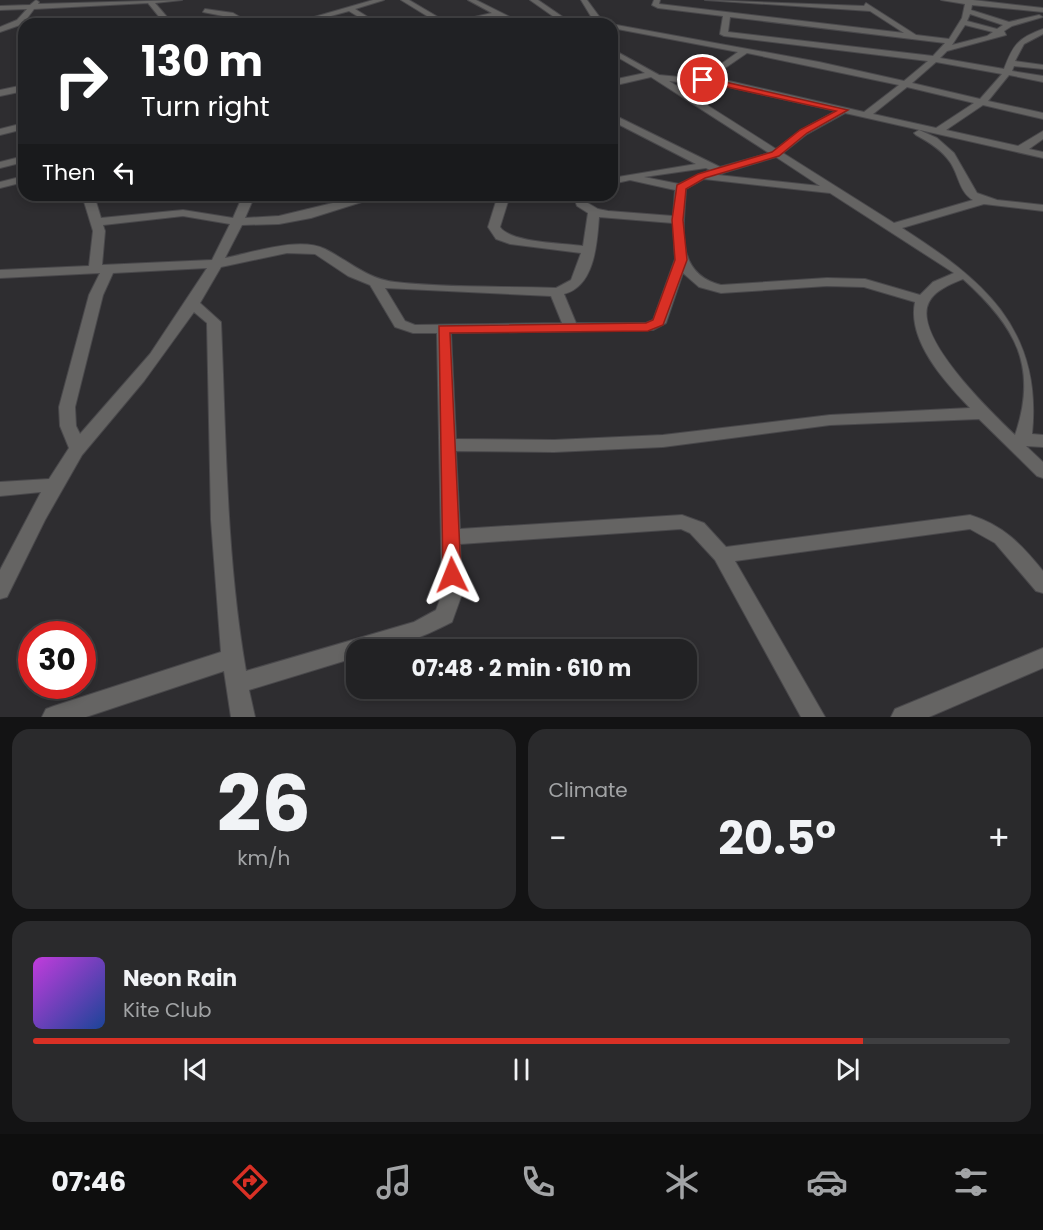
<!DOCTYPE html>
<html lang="en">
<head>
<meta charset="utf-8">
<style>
  :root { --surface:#222224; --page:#2a2a2c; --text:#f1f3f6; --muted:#a2a4a6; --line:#3f3f41; --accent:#d93025 }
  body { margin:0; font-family:Poppins,sans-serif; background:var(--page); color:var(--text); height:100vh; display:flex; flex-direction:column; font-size:22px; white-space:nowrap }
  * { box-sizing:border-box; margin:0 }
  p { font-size:20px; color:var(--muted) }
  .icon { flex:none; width:33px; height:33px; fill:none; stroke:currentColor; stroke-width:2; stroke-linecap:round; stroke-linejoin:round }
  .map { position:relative; height:717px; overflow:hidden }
  .panel { display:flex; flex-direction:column; gap:12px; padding:12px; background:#131314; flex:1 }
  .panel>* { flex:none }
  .guide { position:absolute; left:18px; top:18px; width:600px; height:183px; border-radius:18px; box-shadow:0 3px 9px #0003,0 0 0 2px var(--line); background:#202124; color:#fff; overflow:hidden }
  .speed { position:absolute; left:18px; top:621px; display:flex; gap:12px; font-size:30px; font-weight:700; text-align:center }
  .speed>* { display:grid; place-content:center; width:78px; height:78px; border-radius:50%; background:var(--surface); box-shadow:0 3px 9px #0003,0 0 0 2px var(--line); line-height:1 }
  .speed .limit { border:9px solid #d22; background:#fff; color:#111 }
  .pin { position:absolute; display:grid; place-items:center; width:51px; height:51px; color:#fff; margin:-26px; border:3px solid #fff; border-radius:50%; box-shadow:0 2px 6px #0007 }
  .me { position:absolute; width:66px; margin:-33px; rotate:358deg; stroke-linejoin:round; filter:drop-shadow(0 0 4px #0008) }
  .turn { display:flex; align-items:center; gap:21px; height:126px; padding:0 24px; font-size:27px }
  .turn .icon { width:78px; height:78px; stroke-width:2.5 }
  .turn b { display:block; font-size:42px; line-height:51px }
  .then { display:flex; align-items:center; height:57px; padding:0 24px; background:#0003; gap:12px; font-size:22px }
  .big { font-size:45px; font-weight:700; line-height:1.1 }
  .panel .tile { flex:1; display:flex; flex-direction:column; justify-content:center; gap:9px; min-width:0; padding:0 21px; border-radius:18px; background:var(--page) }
  .panel .dial { align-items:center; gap:0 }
  .dial b { font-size:78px; line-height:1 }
  .song { display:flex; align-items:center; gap:18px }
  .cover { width:72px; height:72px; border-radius:9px; background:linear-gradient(135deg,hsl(290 70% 55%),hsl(220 70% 35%)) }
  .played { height:6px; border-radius:3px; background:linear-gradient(90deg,var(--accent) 85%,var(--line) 85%) }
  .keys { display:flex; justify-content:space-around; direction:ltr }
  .heat { display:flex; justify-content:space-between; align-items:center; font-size:33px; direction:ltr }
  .panel .tiles { flex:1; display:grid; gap:12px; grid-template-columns:1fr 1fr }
  .tile:last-child { grid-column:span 2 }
  .trip { position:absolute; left:346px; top:639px; width:351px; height:60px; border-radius:18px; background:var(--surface); box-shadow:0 3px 9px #0003,0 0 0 2px var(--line); font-weight:700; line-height:60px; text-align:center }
  .menu { display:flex; height:96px; justify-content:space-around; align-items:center; background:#0e0e0e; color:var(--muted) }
  .menu .icon { width:42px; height:42px }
  .menu .current { color:var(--accent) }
  .menu b { font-size:27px; color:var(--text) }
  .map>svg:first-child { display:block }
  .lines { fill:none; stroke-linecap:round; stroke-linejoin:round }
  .street-casing { stroke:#49484b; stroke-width:2 }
  .street { fill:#656463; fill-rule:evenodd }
  .route { fill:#d93025; stroke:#8d1f18; stroke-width:1.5 }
</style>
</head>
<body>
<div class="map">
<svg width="1043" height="717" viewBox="0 0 1043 717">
  <rect width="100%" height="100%" fill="#2e2d30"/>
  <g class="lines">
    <!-- street casing -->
    <g class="street-casing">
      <g id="street">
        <path d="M36,0L39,2L38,4L182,0L155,3L173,24H165L148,3L34,9L23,24L0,32V27L17,20L27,9L0,10V6L30,5Z"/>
        <path d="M373,0H384L355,9L379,24H370L349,11L302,24H290Z"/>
        <path d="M401,0H409L448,23L492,13L468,0H476L524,24H514L499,16L461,24H440Z"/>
        <path d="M530,0H538L573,24H564Z"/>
        <path d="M581,0H587L601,19L609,24L595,23Z"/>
        <path d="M654,0H660L659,4L904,33L870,11L705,0L864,6L866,3L916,35L949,39L962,18L965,4L941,0H973L1043,8V12L972,5L971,10L1009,22L1039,15L1043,17L1012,26L1004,31L1006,35L947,51L940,58L1004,69C1013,45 1018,38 1043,29V34L1024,44L1015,61L1043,65V69L1014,66L1012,71L1043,76V82L1009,75L988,101L1043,113V119L983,105L946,130L1018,146L1043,131V139L1029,149L1043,152V158L845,113L807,134L783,153L894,223L973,200C959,192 959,175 950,162C942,150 929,142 916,135L914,133L919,130L937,138L954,153L977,193L997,200L1043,205V211L984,204L902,228C980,278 1043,327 1032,434L1043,435V447L1026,446L1043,462V478L1037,476L979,419L830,425L663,447L554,452L456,451L460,529L682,515L704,523L726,547L970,515C1003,525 1021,544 1043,571V593L1036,591L995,543L970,529L735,561L825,717H801L715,560L690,533L681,529L460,544L462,594L452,622C421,638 392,650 357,650V657L249,690L255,717H231L224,671L86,717H42L46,709L54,706L221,652L211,520L207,323L194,312L144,381L82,455L45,520L7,597L0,599V570L41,492L0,496V482L49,479L69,448L60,426L59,407L89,295L100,273L0,278V270L89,266L93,231L82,195H94L101,218L183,210L233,218L243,195H255L245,218L279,216L366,195H384L311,218L279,224L242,225L225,258C252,253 299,236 325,249C349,261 367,279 395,282C447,288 503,286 556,288L571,280L581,253L510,244L496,239L488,227L498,195H510L500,227C511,243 563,243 583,246L588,213L577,206L573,195H585L586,202L598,209L608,211L673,216L675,190L630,180L612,184V178L696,164L612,121V114L720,167L769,153L651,77L612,86V80L645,73L612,54V49L659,75L700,79L738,52L612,28L611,24L819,62L904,81L928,61L724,36L720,34L723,16L658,8L652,5ZM970,14L1003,25L997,29L967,21ZM730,17L945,43L933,56L728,32ZM965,25L993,32L987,36L952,45ZM747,53L899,85L864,112L729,81L709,79ZM936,62L1002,74L980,99L912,83ZM669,81L729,87L836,111L801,130L776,149ZM907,87L974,103L936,128L873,114ZM776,157L820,186L718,175L723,173ZM706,168L710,170L679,184L644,177ZM704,179L830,193L954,273L933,282L920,295L865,279L827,278L721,285C674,273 684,228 686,189ZM183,216L230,224L212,260L102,265L105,231L103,225ZM599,217L673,223L675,259L653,320L646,323H576L564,294C595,286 597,243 599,217ZM287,253L315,254L348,276L370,285L395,327L413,333H437L442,594L436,610L414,622L246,671C226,556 226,438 221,322L200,303L221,267ZM207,268L150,354L80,434L76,426L75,407L103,295L113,273ZM683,273L699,287L721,293L827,286L864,287L915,302C907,341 945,382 970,408L830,415L663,435L554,440L456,439L451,333L653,330L666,323ZM963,279C1014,325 1039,365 1015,435C993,414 911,336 929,302C935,290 951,284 963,279ZM385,288L551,296L562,323L415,325L405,321Z"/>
        <path d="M205,9L233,13L252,24H242L228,17L203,12Z"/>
        <path d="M24,85V91L0,96V90Z"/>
        <path d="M24,123V129L0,135V129Z"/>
        <path d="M24,156V162L0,168V162Z"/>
        <path d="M24,176V182L0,188V182Z"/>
        <path d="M1043,648V668L929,717H891L895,709Z"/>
      </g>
    </g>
    <!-- street -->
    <use href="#street" class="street"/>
  </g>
  <!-- route -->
  <path class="route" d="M703,77L848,110L807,133L779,156L705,178L686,189L683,220L687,260L663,325L648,331L450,333L461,575L458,580L452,582L445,580L443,575L439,326L646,323L653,320L675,260L672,220L677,185L698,174L772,152L800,130L836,111L700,81Z"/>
</svg>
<div class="speed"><div class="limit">30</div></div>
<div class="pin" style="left:703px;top:80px;background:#d93025"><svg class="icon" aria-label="arrive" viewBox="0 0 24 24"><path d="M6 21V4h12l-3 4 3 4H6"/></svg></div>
<svg class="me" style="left:452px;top:575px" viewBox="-20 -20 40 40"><path d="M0-17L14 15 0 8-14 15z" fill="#d93025" stroke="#fff" stroke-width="4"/></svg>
<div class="trip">07:48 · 2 min · 610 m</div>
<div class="guide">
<div class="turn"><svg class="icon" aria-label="right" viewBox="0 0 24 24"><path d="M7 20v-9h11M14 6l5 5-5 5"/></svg><div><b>130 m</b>Turn right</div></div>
<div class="then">Then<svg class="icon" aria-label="left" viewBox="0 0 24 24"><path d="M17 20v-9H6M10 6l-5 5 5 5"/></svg></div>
</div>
</div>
<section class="panel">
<div class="tiles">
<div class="tile dial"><b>26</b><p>km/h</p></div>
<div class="tile"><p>Climate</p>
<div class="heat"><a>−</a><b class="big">20.5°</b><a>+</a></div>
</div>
<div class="tile">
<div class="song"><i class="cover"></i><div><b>Neon Rain</b><p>Kite Club</p></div></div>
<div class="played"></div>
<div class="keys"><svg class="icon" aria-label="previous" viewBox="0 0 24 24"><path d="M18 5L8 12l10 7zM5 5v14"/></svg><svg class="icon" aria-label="pause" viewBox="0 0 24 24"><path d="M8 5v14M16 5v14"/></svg><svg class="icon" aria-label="next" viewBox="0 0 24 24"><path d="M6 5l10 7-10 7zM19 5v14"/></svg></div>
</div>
</div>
</section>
<nav class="menu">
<b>07:46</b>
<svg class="icon current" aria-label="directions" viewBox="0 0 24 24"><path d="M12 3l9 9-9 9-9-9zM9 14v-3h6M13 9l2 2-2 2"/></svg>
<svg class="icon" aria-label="music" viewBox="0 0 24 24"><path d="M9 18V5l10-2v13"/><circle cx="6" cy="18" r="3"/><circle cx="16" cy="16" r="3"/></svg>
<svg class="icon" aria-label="phone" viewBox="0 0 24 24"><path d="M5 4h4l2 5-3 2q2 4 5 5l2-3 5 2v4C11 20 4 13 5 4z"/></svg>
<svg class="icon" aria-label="climate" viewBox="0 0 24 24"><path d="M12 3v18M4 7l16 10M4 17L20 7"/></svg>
<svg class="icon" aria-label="car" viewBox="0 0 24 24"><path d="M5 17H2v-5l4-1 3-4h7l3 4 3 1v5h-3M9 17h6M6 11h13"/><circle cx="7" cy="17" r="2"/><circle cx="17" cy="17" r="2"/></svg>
<svg class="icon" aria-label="filters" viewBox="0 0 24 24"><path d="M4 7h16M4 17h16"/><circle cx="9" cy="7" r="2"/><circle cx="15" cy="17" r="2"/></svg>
</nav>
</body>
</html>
